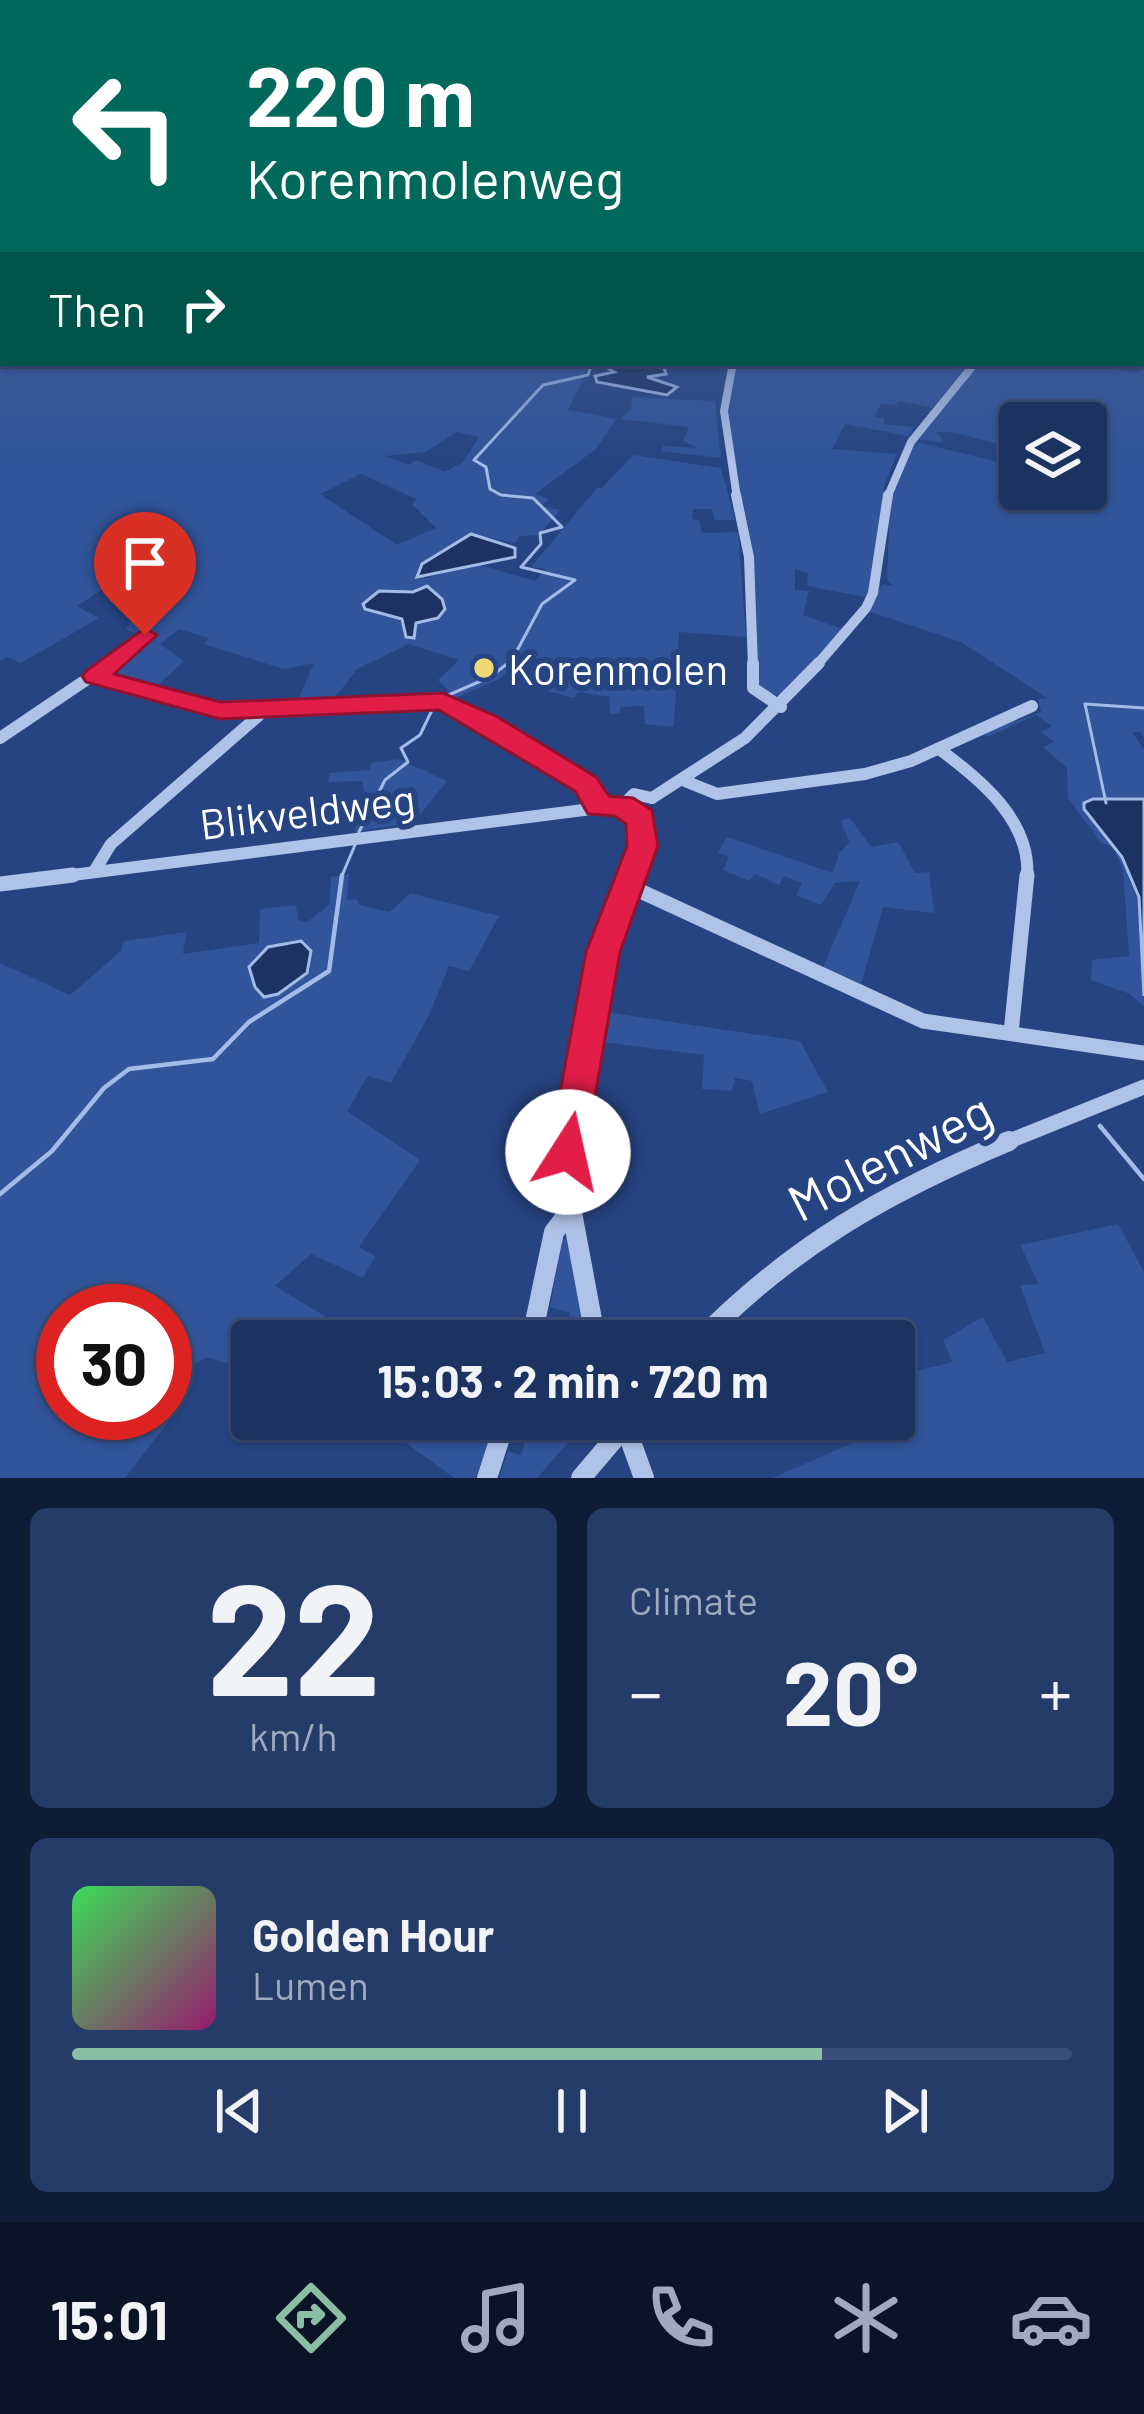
<!DOCTYPE html>
<html lang="en">
<head>
<meta charset="utf-8">
<style>
  :root { --surface:#1c3362; --page:#253b68; --text:#f1f3f6; --muted:#a0aabe; --line:#3a4e77; --accent:#8abfa5 }
  body { margin:0; font-family:Barlow,sans-serif; background:var(--page); color:var(--text); height:100vh; display:flex; flex-direction:column; font-size:45px; white-space:nowrap }
  * { box-sizing:border-box; margin:0 }
  p { font-size:39px; color:var(--muted) }
  .icon { flex:none; width:66px; height:66px; fill:none; stroke:currentColor; stroke-width:2; stroke-linecap:round; stroke-linejoin:round }
  .map { position:relative; height:1478px; overflow:hidden }
  .drawer { display:flex; flex-direction:column; gap:30px; padding:30px; background:#0f1c36; flex:1 }
  .drawer>* { flex:none }
  .guide { position:absolute; left:0px; top:0px; width:1146px; height:366px; box-shadow:0 3px 9px #0004,0 0 0 3px var(--line); background:#00695c; color:#fff; overflow:hidden }
  .controls { position:absolute; left:999px; top:402px; display:grid; gap:24px }
  .controls a { display:grid; place-items:center; width:108px; height:108px; border-radius:12px; background:var(--surface); box-shadow:0 3px 9px #0004,0 0 0 3px var(--line); font-size:60px }
  .speed { position:absolute; left:36px; top:1284px; display:flex; gap:24px; font-size:60px; font-weight:700; text-align:center }
  .speed>* { display:grid; place-content:center; width:156px; height:156px; border-radius:50%; background:var(--surface); box-shadow:0 3px 9px #0004,0 0 0 3px var(--line); line-height:1 }
  .speed .limit { border:18px solid #d22; background:#fff; color:#111 }
  .pin { position:absolute; display:grid; place-items:center; width:102px; height:102px; color:#fff; margin:-123px -51px; border-radius:50% 50% 50% 0; rotate:-45deg; box-shadow:0 0 12px #0007 }
  .pin .icon { rotate:45deg }
  .me { position:absolute; width:132px; margin:-66px; rotate:10deg; stroke-linejoin:round; filter:drop-shadow(0 0 9px #0008) }
  .turn { display:flex; align-items:center; gap:42px; height:252px; padding:0 48px; font-size:54px }
  .turn .icon { width:156px; height:156px; stroke-width:2.5 }
  .turn b { display:block; font-size:84px; line-height:102px }
  .then { display:flex; align-items:center; height:114px; padding:0 48px; background:#0003; gap:24px; font-size:45px }
  .big { font-size:90px; font-weight:700; line-height:1.1 }
  .drawer .card { flex:1; display:flex; flex-direction:column; justify-content:center; gap:18px; min-width:0; padding:0 42px; border-radius:18px; background:var(--page) }
  .drawer .dial { align-items:center; gap:0 }
  .dial b { font-size:156px; line-height:1 }
  .song { display:flex; align-items:center; gap:36px }
  .cover { width:144px; height:144px; border-radius:18px; background:linear-gradient(135deg,hsl(130 70% 55%),hsl(320 70% 35%)) }
  .played { height:12px; border-radius:6px; background:linear-gradient(90deg,var(--accent) 75%,var(--line) 75%) }
  .keys { display:flex; justify-content:space-around; direction:ltr }
  .heat { display:flex; justify-content:space-between; align-items:center; font-size:66px; direction:ltr }
  .drawer .tiles { flex:1; display:grid; gap:30px; grid-template-columns:1fr 1fr }
  .card:last-child { grid-column:span 2 }
  .trip { position:absolute; left:231px; top:1320px; width:684px; height:120px; border-radius:12px; background:var(--surface); box-shadow:0 3px 9px #0004,0 0 0 3px var(--line); font-weight:700; line-height:120px; text-align:center }
  .menu { display:flex; height:192px; justify-content:space-around; align-items:center; background:#0b1427; color:var(--muted) }
  .menu .icon { width:84px; height:84px }
  .menu .active { color:var(--accent) }
  .menu b { font-size:54px; color:var(--text) }
  .map>svg:first-child { display:block }
  .green { fill:#31549a; fill-rule:evenodd }
  .water { fill:#1b3263; stroke:#a3bbe7; stroke-width:3 }
  .lines { fill:none; stroke-linecap:round; stroke-linejoin:round }
  .stream-far1 { stroke:#a3bbe7; stroke-width:3 }
  .stream { stroke:#a3bbe7; stroke-width:4.5 }
  .minor-far4 { stroke:#afc2e7; stroke-width:8 }
  .minor-far3 { stroke:#afc2e7; stroke-width:10 }
  .minor-far2 { stroke:#afc2e7; stroke-width:12 }
  .minor-far1 { stroke:#afc2e7; stroke-width:15 }
  .minor { stroke:#afc2e7; stroke-width:20 }
  .route { fill:#e11d48; stroke:#92132f; stroke-width:3 }
  .poi-dot { fill:#f0d974; stroke:#264482; stroke-width:4.5 }
  .labels { text-anchor:middle; dominant-baseline:central; stroke-width:12; stroke-linejoin:round; paint-order:stroke }
  .poi-label { font-size:42px; fill:#fff; stroke:#264482; text-anchor:start }
  .street-label { font-size:42px; fill:#fff; stroke:#264482 }
  .near-street-label { font-size:51px; fill:#fff; stroke:#264482 }
</style>
</head>
<body>
<div class="map">
<svg width="1144" height="1478" viewBox="0 0 1144 1478">
  <rect width="100%" height="100%" fill="#264482"/>
  <!-- green -->
  <g class="green">
    <path d="M0,257L3,363H596L590,365L568,410L616,419L596,449L535,494L549,499L542,506L560,510L539,535L520,536L515,543L471,534L422,564L424,579L476,564L535,581L546,569L531,567L597,488H602L633,455L721,468L735,520H715L712,509H693L692,519L699,520L702,533L738,532L746,637L679,632L674,727L645,724L644,706L621,707L619,713L610,714L609,697L579,692L574,698L530,686L545,666L522,661L499,679L456,698L438,680L459,660L409,644L357,669L330,704L295,706L314,663L284,669L203,644L209,638L179,629L160,644L184,661L155,688L113,676L101,659L137,635L126,629L150,595L139,591L145,587L139,585L152,575L134,569L77,606L99,618L21,663L6,657L0,661ZM457,432L479,437L463,462L445,472L416,460L409,465L386,456L425,452ZM361,474L416,499L412,504L436,528L397,545L320,494ZM422,586L442,599L438,618L416,623V637L406,636L402,619L368,610Z"/>
    <path d="M737,363L967,366L933,408L900,401L895,405L881,404L874,417L884,418V424L914,427L908,436L845,424L832,449L897,454L884,486L872,585L865,597L807,586L808,573L795,569V590L809,591L803,615L842,629L781,696L760,690L758,682C756,638 758,592 752,549C743,480 713,435 737,363Z"/>
    <path d="M978,363H1091L1137,373L1144,365V739L1141,732H1132L1144,749V799H1094L1091,815L1122,857L1139,897L1144,1006L1130,994L1091,980L1092,960L1129,956L1123,869L1113,847L1101,843L1068,798L1067,768L1043,747L1054,742L1041,732L1052,726L1036,715L988,737L982,733L1041,712L1038,699L1047,698L961,642L868,611L882,584L894,586L887,580L890,498L916,442L1016,466L1020,463V489H1086V423H1020V456L1006,452L1007,446C984,442 958,430 937,432L944,443L917,439Z"/>
    <path d="M632,397L715,401L721,458L661,451L663,446L698,448L683,441L689,427L620,419L631,410Z"/>
    <path d="M399,759L447,781L414,822L355,832L354,820L369,817L362,781L328,782L330,773L370,770L371,763Z"/>
    <path d="M850,818L871,847L898,842L915,873L929,872L934,913L883,907L861,984L823,967L860,881L835,883L821,905L796,895L802,883L784,876L779,885L755,874L750,881L723,870L729,857L718,853L727,837L833,873L839,853L850,842L840,821Z"/>
    <path d="M349,874L347,900L357,899L359,905L390,912L410,893L499,916L469,971L449,966L429,1015L391,1083L368,1076L347,1111L420,1160L359,1247L375,1256L363,1278L311,1254L275,1286L366,1341H252V1356L240,1368L207,1357L182,1370L167,1406L168,1422L125,1478H0V963L70,995L121,951L124,941L186,932L183,954L259,943L260,909L296,905L298,920L307,922L330,904L331,877ZM301,941L311,951L307,973L278,994L249,967L268,947ZM63,1311H165V1413H63Z"/>
    <path d="M599,1011L800,1041L828,1092L760,1114L752,1081L735,1078L732,1091L702,1089L704,1055L594,1041Z"/>
    <path d="M1118,1224L1144,1272V1478H772L894,1425V1376L953,1362L943,1340L983,1317L1007,1362L1045,1353L1020,1285L1039,1284L1020,1245Z"/>
    <path d="M563,1238L567,1239L587,1341H563L570,1313L550,1307Z"/>
    <path d="M373,1419H496L476,1478H454Z"/>
    <path d="M532,1419H589L537,1478H499L508,1451L521,1455Z"/>
  </g>
  <!-- water -->
  <g class="water">
    <path d="M612,363L664,368L666,374L647,377L677,387L667,395L597,382L595,376L614,372L606,367Z"/>
    <path d="M471,534L515,548V557L417,577L422,564Z"/>
    <path d="M427,586L442,599L445,609L438,618L416,623L414,638L406,637L402,619L365,609L363,604L379,591L413,592Z"/>
    <path d="M1093,799H1144V996L1139,897L1122,857L1084,809V803Z"/>
    <path d="M301,941L311,951L307,973L278,994L264,997L255,987L249,967L268,947Z"/>
  </g>
  <g class="lines">
    <!-- stream-far1 -->
    <g class="stream-far1">
      <path d="M444,697L490,677L512,660L542,604L575,580L521,567L541,544L540,533L562,527L533,498L501,495L490,489L486,467L474,460L543,385L588,375L591,366L601,363"/>
      <path d="M1106,803L1085,704L1144,708"/>
      <path d="M359,832L385,780L408,762L401,748L420,735L434,706"/>
      <path d="M341,878L355,845"/>
    </g>
    <!-- stream -->
    <g class="stream">
      <path d="M1100,1126L1144,1179"/>
      <path d="M0,1194L52,1151L104,1088L129,1069L213,1059L249,1022L329,971L342,875"/>
    </g>
    <!-- minor-far4 -->
    <g class="minor-far4">
      <path d="M733,363L724,411L737,498"/>
      <path d="M887,498L911,442L975,363"/>
    </g>
    <!-- minor-far3 -->
    <g class="minor-far3">
      <path d="M736,495L749,557L753,666"/>
      <path d="M107,666L145,635"/>
      <path d="M816,666L866,608L873,593L888,495"/>
    </g>
    <!-- minor-far2 -->
    <g class="minor-far2">
      <path d="M753,663V688L781,707"/>
      <path d="M95,676L220,710L443,701L487,722L586,784L598,807"/>
      <path d="M0,738L111,663"/>
      <path d="M939,749C980,779 1032,821 1027,878"/>
      <path d="M685,781L717,794L865,774L911,761L1032,706"/>
      <path d="M652,798L745,738L819,663"/>
      <path d="M623,805L634,794L652,798"/>
      <path d="M95,870L111,844L265,710"/>
      <path d="M49,878L623,805"/>
      <path d="M630,878L642,846L641,817"/>
    </g>
    <!-- minor-far1 -->
    <g class="minor-far1">
      <path d="M0,884L73,875"/>
      <path d="M627,885L923,1021L1144,1053"/>
      <path d="M1011,1033L1027,875"/>
      <path d="M570,1144L603,952L631,875"/>
      <path d="M1002,1144L1144,1087"/>
    </g>
    <!-- minor -->
    <g class="minor">
      <path d="M571,1141L565,1175L596,1341"/>
      <path d="M531,1341L554,1232L570,1211"/>
      <path d="M699,1341C792,1246 887,1192 1009,1141"/>
      <path d="M623,1420L644,1478"/>
      <path d="M487,1478L506,1419"/>
      <path d="M581,1478L631,1419"/>
    </g>
  </g>
  <!-- sky -->
  <linearGradient id="sky" x2="0" y2="1"><stop stop-color="#152548"/><stop offset="0.55" stop-color="#415c92"/><stop offset="1" stop-color="#415c92" stop-opacity="0"/></linearGradient>
  <rect width="1144" height="464" fill="url(#sky)"/>
  <!-- route -->
  <path class="route" d="M145,628L157,635L114,674L220,702L443,693L496,716L596,777L609,796L633,798L652,810L658,846L620,952L583,1166L568,1171L554,1166L549,1152L586,952L627,846L626,824L615,816L588,814L575,791L439,710L220,719L86,682L82,676L86,671Z"/>
  <!-- markers -->
  <circle class="poi-dot" cx="484" cy="668" r="12"/>
  <g class="labels">
    <!-- poi labels -->
    <g class="poi-label">
      <text x="508" y="668">Korenmolen</text>
    </g>
    <!-- street labels -->
    <g class="street-label">
      <text transform="translate(307 810) rotate(-7)">Blikveldweg</text>
    </g>
    <!-- near-street labels -->
    <g class="near-street-label">
      <text transform="translate(889 1155) rotate(-27)">Molenweg</text>
    </g>
  </g>
</svg>
<div class="controls">
<a><svg class="icon" aria-label="layers" viewBox="0 0 24 24"><path d="M12 4l9 5-9 5-9-5zM3 14l9 5 9-5"/></svg></a>
</div>
<div class="speed"><div class="limit">30</div></div>
<div class="pin" style="left:145px;top:635px;background:#d93025"><svg class="icon" aria-label="arrive" viewBox="0 0 24 24"><path d="M6 21V4h12l-3 4 3 4H6"/></svg></div>
<svg class="me" style="left:568px;top:1152px" viewBox="-20 -20 40 40"><circle r="19" fill="#fff"/><path d="M0-13L10 11 0 6-10 11z" fill="#e11d48"/></svg>
<div class="trip">15:03 · 2 min · 720 m</div>
<div class="guide">
<div class="turn"><svg class="icon" aria-label="left" viewBox="0 0 24 24"><path d="M17 20v-9H6M10 6l-5 5 5 5"/></svg><div><b>220 m</b>Korenmolenweg</div></div>
<div class="then">Then<svg class="icon" aria-label="right" viewBox="0 0 24 24"><path d="M7 20v-9h11M14 6l5 5-5 5"/></svg></div>
</div>
</div>
<section class="drawer">
<div class="tiles">
<div class="card dial"><b>22</b><p>km/h</p></div>
<div class="card"><p>Climate</p>
<div class="heat"><a>−</a><b class="big">20°</b><a>+</a></div>
</div>
<div class="card">
<div class="song"><i class="cover"></i><div><b>Golden Hour</b><p>Lumen</p></div></div>
<div class="played"></div>
<div class="keys"><svg class="icon" aria-label="previous" viewBox="0 0 24 24"><path d="M18 5L8 12l10 7zM5 5v14"/></svg><svg class="icon" aria-label="pause" viewBox="0 0 24 24"><path d="M8 5v14M16 5v14"/></svg><svg class="icon" aria-label="next" viewBox="0 0 24 24"><path d="M6 5l10 7-10 7zM19 5v14"/></svg></div>
</div>
</div>
</section>
<nav class="menu">
<b>15:01</b>
<svg class="icon active" aria-label="directions" viewBox="0 0 24 24"><path d="M12 3l9 9-9 9-9-9zM9 14v-3h6M13 9l2 2-2 2"/></svg>
<svg class="icon" aria-label="music" viewBox="0 0 24 24"><path d="M9 18V5l10-2v13"/><circle cx="6" cy="18" r="3"/><circle cx="16" cy="16" r="3"/></svg>
<svg class="icon" aria-label="phone" viewBox="0 0 24 24"><path d="M5 4h4l2 5-3 2q2 4 5 5l2-3 5 2v4C11 20 4 13 5 4z"/></svg>
<svg class="icon" aria-label="climate" viewBox="0 0 24 24"><path d="M12 3v18M4 7l16 10M4 17L20 7"/></svg>
<svg class="icon" aria-label="car" viewBox="0 0 24 24"><path d="M5 17H2v-5l4-1 3-4h7l3 4 3 1v5h-3M9 17h6M6 11h13"/><circle cx="7" cy="17" r="2"/><circle cx="17" cy="17" r="2"/></svg>
</nav>
</body>
</html>
